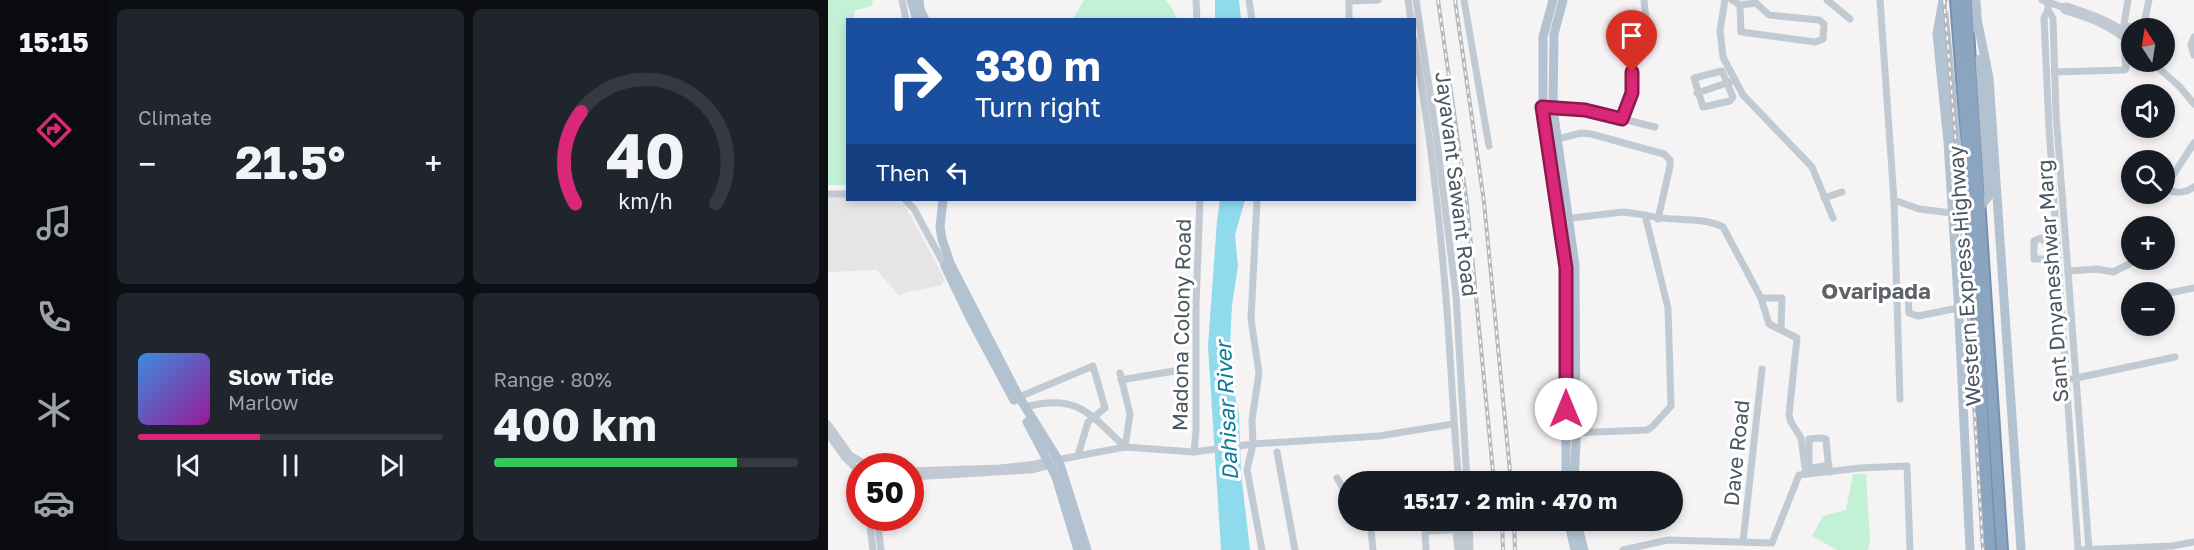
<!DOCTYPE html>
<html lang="en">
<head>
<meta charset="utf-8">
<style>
  :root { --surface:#171b24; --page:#20242c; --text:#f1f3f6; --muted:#9ea1a6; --line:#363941; --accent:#db2777 }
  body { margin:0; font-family:"Golos Text",sans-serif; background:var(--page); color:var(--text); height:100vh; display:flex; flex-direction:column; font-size:22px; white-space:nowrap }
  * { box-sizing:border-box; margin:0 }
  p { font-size:20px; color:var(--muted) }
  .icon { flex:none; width:33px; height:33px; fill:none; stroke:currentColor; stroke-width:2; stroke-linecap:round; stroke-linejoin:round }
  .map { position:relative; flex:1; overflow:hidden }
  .sheet { display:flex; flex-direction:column; gap:9px; padding:9px; background:#0d0f14; width:720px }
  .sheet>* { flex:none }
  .top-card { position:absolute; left:18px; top:18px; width:570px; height:183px; border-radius:0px; box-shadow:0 3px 9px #0003; background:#1a4fa0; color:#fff; overflow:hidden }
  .needle { width:39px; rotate:348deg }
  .buttons { position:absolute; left:1293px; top:18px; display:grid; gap:12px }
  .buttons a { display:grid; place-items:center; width:54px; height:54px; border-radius:50%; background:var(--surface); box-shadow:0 3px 9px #0003; font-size:30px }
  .speed { position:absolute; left:18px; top:453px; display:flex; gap:12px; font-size:30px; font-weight:700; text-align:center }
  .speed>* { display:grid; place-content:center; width:78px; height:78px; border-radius:50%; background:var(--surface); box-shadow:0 3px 9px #0003; line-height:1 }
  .speed .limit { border:9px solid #d22; background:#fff; color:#111 }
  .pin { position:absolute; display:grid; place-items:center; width:51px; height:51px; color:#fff; margin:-62px -26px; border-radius:50% 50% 50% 0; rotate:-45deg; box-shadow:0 0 6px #0007 }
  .pin .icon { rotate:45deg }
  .me { position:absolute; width:66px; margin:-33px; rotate:0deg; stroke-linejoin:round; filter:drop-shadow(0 0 4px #0008) }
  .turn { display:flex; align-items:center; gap:21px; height:126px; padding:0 30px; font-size:27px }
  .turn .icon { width:78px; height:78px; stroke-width:2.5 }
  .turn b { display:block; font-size:42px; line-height:51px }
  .then { display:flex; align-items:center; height:57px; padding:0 30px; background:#0003; gap:12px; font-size:22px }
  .big { font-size:45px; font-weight:700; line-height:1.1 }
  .sheet .widget { flex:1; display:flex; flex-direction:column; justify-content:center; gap:9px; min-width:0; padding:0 21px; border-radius:9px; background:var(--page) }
  .sheet .dial { align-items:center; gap:0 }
  .dial svg { height:156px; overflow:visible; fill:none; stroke:var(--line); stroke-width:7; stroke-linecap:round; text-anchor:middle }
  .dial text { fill:var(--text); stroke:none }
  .song { display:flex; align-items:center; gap:18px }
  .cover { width:72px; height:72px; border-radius:9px; background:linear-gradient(135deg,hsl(210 70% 55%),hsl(300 70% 35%)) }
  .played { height:6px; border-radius:3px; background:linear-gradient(90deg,var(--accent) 40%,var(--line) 40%) }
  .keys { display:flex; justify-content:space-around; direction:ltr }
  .heat { display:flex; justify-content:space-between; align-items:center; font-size:33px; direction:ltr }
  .charge { height:9px; border-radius:4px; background:linear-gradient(90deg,#34c759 80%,var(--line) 0) }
  .sheet .tiles { flex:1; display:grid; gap:9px; grid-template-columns:repeat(2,1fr) }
  .trip { position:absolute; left:510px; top:471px; width:345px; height:60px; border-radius:30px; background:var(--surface); box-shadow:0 3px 9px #0003; font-weight:700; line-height:60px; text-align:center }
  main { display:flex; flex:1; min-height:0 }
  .dock { display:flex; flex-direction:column; width:108px; justify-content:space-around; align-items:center; background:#090b0e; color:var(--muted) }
  .dock .icon { width:42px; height:42px }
  .dock .current { color:var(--accent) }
  .dock b { font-size:27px; color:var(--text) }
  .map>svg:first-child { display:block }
  .education { fill:#e6e4e5 }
  .green { fill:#c3f1d5 }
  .water { fill:#90daee }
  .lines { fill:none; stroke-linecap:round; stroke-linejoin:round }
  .highway-casing { stroke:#7690ad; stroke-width:14 }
  .minor { stroke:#c1cad2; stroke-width:7 }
  .major { stroke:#b3c2d1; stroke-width:9 }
  .highway { stroke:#8ba5c1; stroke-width:10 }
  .rail-casing { stroke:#b5b8bd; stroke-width:4 }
  .rail { stroke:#fff; stroke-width:1.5; stroke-dasharray:4.5; stroke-linecap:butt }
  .route-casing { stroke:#8e194d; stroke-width:15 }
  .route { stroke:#db2777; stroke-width:10 }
  .labels { text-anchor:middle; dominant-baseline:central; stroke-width:6; stroke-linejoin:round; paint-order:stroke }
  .street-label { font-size:21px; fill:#4a5661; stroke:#fff }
  .neighbourhood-label { font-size:22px; font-weight:bold; fill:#5f6368; stroke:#fff }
  .water-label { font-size:22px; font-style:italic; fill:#0c7c9b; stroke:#fff }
</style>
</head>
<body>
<main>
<nav class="dock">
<b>15:15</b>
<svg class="icon current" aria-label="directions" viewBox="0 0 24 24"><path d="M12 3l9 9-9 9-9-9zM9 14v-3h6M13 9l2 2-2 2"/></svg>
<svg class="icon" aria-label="music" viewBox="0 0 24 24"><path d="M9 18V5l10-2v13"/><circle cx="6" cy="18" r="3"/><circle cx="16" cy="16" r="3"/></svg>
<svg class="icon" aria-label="phone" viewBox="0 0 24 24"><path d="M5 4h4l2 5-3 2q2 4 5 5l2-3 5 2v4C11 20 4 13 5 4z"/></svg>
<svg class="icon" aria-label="climate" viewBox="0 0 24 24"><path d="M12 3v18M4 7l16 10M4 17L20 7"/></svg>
<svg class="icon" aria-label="car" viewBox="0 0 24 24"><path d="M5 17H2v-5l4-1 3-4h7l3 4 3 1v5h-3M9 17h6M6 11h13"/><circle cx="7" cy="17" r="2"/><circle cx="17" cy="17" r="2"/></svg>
</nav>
<section class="sheet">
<div class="tiles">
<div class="widget"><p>Climate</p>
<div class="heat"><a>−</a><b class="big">21.5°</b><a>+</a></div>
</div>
<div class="widget dial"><svg viewBox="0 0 100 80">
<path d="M14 69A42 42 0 1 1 86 69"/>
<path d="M14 69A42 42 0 0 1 17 22" stroke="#db2777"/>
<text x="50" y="56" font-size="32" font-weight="700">40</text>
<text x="50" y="72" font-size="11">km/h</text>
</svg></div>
<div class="widget">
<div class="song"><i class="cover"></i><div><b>Slow Tide</b><p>Marlow</p></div></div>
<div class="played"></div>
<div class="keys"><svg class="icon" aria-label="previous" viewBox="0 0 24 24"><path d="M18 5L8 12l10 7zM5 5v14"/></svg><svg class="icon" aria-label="pause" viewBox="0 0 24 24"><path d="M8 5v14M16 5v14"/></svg><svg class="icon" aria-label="next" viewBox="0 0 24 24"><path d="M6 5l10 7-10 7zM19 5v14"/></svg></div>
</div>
<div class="widget"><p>Range · 80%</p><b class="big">400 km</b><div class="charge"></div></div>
</div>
</section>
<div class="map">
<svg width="1366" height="550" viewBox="0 0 1366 550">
  <rect width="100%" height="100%" fill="#f5f3f3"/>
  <!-- education -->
  <path class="education" d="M0,197H19L20,200H70L78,207L117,280L112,286L79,292L71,296L49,270L0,272Z"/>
  <!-- green -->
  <g class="green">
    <path d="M0,0H45L44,6L27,10L25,19L20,20L19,185H0Z"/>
    <path d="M256,0H338L345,10L349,19H245Z"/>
    <path d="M1025,474H1038L1042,539L1040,550H1009L984,536L995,516L1018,510Z"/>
  </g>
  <!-- water -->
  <g class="water">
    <path d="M387,0H411L413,19H387Z"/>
    <path d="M392,200H417L407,235L410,266L404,305L402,345L403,378L411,414L413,473L422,550H393L380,346L389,221Z"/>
  </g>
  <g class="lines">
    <!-- highway casing -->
    <g class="highway-casing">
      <g id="highway">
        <path d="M1128,0L1139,145L1162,550"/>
        <path d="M1138,0L1174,550"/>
      </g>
    </g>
    <!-- minor -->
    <g class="minor">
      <path d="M74,0L78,20"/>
      <path d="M368,0L369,20"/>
      <path d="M421,0L424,20"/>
      <path d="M580,0L583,20"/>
      <path d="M588,0L608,134L628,295L639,482"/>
      <path d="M636,0L661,146"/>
      <path d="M816,0L820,40"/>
      <path d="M897,0L892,30L895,57L915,95L984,167L1005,218"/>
      <path d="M904,0L912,5L928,3L941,15L991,20L996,24L995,39L987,42L913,32L912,5"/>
      <path d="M999,0L1022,19"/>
      <path d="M1052,0L1066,200L1072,399"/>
      <path d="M1214,0L1234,7L1239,6C1263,14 1284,21 1304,37"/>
      <path d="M1300,0L1296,24L1298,26L1315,28"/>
      <path d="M521,1L550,0"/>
      <path d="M1220,2V10L1216,18L1221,128L1250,550"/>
      <path d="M1234,7L1237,11C1262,18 1284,26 1304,45"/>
      <path d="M1220,10L1225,18L1228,114L1261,550"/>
      <path d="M521,20V0"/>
      <path d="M1315,28L1321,0"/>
      <path d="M1366,37L1363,45L1366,55"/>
      <path d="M586,39C601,125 611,211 618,298C623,360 625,421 631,482"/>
      <path d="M1324,62L1351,86L1366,104"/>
      <path d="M894,71L905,97L902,101L875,107L866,78Z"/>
      <path d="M1226,72L1297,70L1298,68L1296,44L1298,39"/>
      <path d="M869,93L905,81"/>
      <path d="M720,108L757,110L827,127"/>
      <path d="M794,119C805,91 806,89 802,59"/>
      <path d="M730,139L753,133L763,134L836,154L842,160V166L830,219"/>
      <path d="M1366,143L1340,183L1341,190C1349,194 1359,192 1366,187"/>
      <path d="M0,194H20"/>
      <path d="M996,198L1014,192"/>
      <path d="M77,200L86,209L117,266"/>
      <path d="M429,200L423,319L431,373L424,420L425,444L419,470L434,550"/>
      <path d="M1066,200L1091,209L1124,213"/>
      <path d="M817,215C841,222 873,216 895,227L933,298H954L953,330"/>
      <path d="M736,219L795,212L817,215L840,308L843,406L824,427L819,430L743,433"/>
      <path d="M1218,259H1206V241L1213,238L1219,244L1229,243"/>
      <path d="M1240,271L1269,269L1285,272L1309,260"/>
      <path d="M1341,293L1366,288"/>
      <path d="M1080,295L1081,313L1090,316L1130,308"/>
      <path d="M933,298L941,324L969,338L961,415L963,422L973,438L978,474"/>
      <path d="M292,373L302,414L297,447"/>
      <path d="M1244,379L1347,357"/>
      <path d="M293,380L352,370"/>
      <path d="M191,397L265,366L277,408L260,422L250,455"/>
      <path d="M197,407C249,393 261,413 297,447"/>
      <path d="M0,424L22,455L41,466"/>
      <path d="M0,434L17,458L32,472"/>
      <path d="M366,452L368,430V305L372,200"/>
      <path d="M449,452L467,550"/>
      <path d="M1001,465L985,468L981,467V439L993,438L998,439L1001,472"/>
      <path d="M82,471L172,468L207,464L297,447L366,452L425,444L551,436L625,424"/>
      <path d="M82,477L203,470L226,464"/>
      <path d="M509,478L520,496"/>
      <path d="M41,518L45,550"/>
      <path d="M49,518L53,550"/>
      <path d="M537,520L543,529L545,550"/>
      <path d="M578,520H608"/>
      <path d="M634,520L636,550"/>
      <path d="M641,520L642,550"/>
      <path d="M628,530L630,550"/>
      <path d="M915,542L934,369"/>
      <path d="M598,550L597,533L599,531L641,529"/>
      <path d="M795,550L840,540L944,543L971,475L1032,468L1079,466L1082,550"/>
      <path d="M1250,550L1344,546L1366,542"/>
    </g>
    <!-- major -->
    <g class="major">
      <path d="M83,0L89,20"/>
      <path d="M91,0L92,9L97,20"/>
      <path d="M725,0L715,37V107L738,268V482"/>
      <path d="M735,0L726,34L725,108L747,266L748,443L746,482"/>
      <path d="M1115,0L1109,34L1120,142L1130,297L1142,550"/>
      <path d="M1148,0L1150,31"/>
      <path d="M1116,14L1134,200L1142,213"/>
      <path d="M1150,24L1161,78L1193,550"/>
      <path d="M115,200L112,227L114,239L122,263L191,397L231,461L259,550"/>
      <path d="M1152,207L1161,196L1152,59"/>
      <path d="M120,264L117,266L141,316L186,400"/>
      <path d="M199,422L228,477L250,550"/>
      <path d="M740,520L747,550"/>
      <path d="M748,520L756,550"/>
    </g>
    <!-- highway -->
    <use href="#highway" class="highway"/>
    <!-- rail casing -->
    <g class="rail-casing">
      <g id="rail">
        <path d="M610,0L639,204L666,482"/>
        <path d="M627,0L656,202L683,482"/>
        <path d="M1116,0L1130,169L1131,229L1139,288L1155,550"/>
        <path d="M674,520L675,550"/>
        <path d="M686,520L687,550"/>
      </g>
    </g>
    <!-- rail -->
    <use href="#rail" class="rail"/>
  </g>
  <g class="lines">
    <!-- route casing -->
    <g class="route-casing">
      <path id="route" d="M738,409V268L714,107L757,110L794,119L804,93V72"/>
    </g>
    <!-- route -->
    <use href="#route" class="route"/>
  </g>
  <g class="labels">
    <!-- street labels -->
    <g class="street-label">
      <text transform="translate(629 184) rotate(83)">Jayavant Sawant Road</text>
      <text transform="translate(1136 276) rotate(-94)">Western Express Highway</text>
      <text transform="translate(1224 281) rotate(-94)">Sant Dnyaneshwar Marg</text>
      <text transform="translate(353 325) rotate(-89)">Madona Colony Road</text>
      <text transform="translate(908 453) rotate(-84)">Dave Road</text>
    </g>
    <!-- neighbourhood labels -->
    <g class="neighbourhood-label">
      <text x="1048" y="290">Ovaripada</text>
    </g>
    <!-- water labels -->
    <g class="water-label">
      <text transform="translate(398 411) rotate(-93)">Dahisar River</text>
    </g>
  </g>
</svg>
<div class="buttons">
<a><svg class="needle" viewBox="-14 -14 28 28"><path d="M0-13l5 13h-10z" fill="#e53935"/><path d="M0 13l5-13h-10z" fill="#9ea1a6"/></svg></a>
<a><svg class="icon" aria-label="sound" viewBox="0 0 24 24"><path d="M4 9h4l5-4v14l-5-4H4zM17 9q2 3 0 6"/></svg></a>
<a><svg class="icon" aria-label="search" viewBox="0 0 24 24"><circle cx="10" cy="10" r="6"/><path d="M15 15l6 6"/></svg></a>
<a>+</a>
<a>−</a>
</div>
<div class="speed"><div class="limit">50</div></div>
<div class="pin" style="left:804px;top:72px;background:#d93025"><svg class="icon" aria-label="arrive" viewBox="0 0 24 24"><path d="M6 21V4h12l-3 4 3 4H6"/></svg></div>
<svg class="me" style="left:738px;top:409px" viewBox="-20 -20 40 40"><circle r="19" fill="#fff"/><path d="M0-13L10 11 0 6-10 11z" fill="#db2777"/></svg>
<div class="trip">15:17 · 2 min · 470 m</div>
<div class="top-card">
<div class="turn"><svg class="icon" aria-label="right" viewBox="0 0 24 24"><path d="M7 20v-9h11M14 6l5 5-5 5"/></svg><div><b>330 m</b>Turn right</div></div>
<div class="then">Then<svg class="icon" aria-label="left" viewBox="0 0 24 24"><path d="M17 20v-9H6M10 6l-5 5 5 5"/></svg></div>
</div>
</div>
</main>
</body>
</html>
